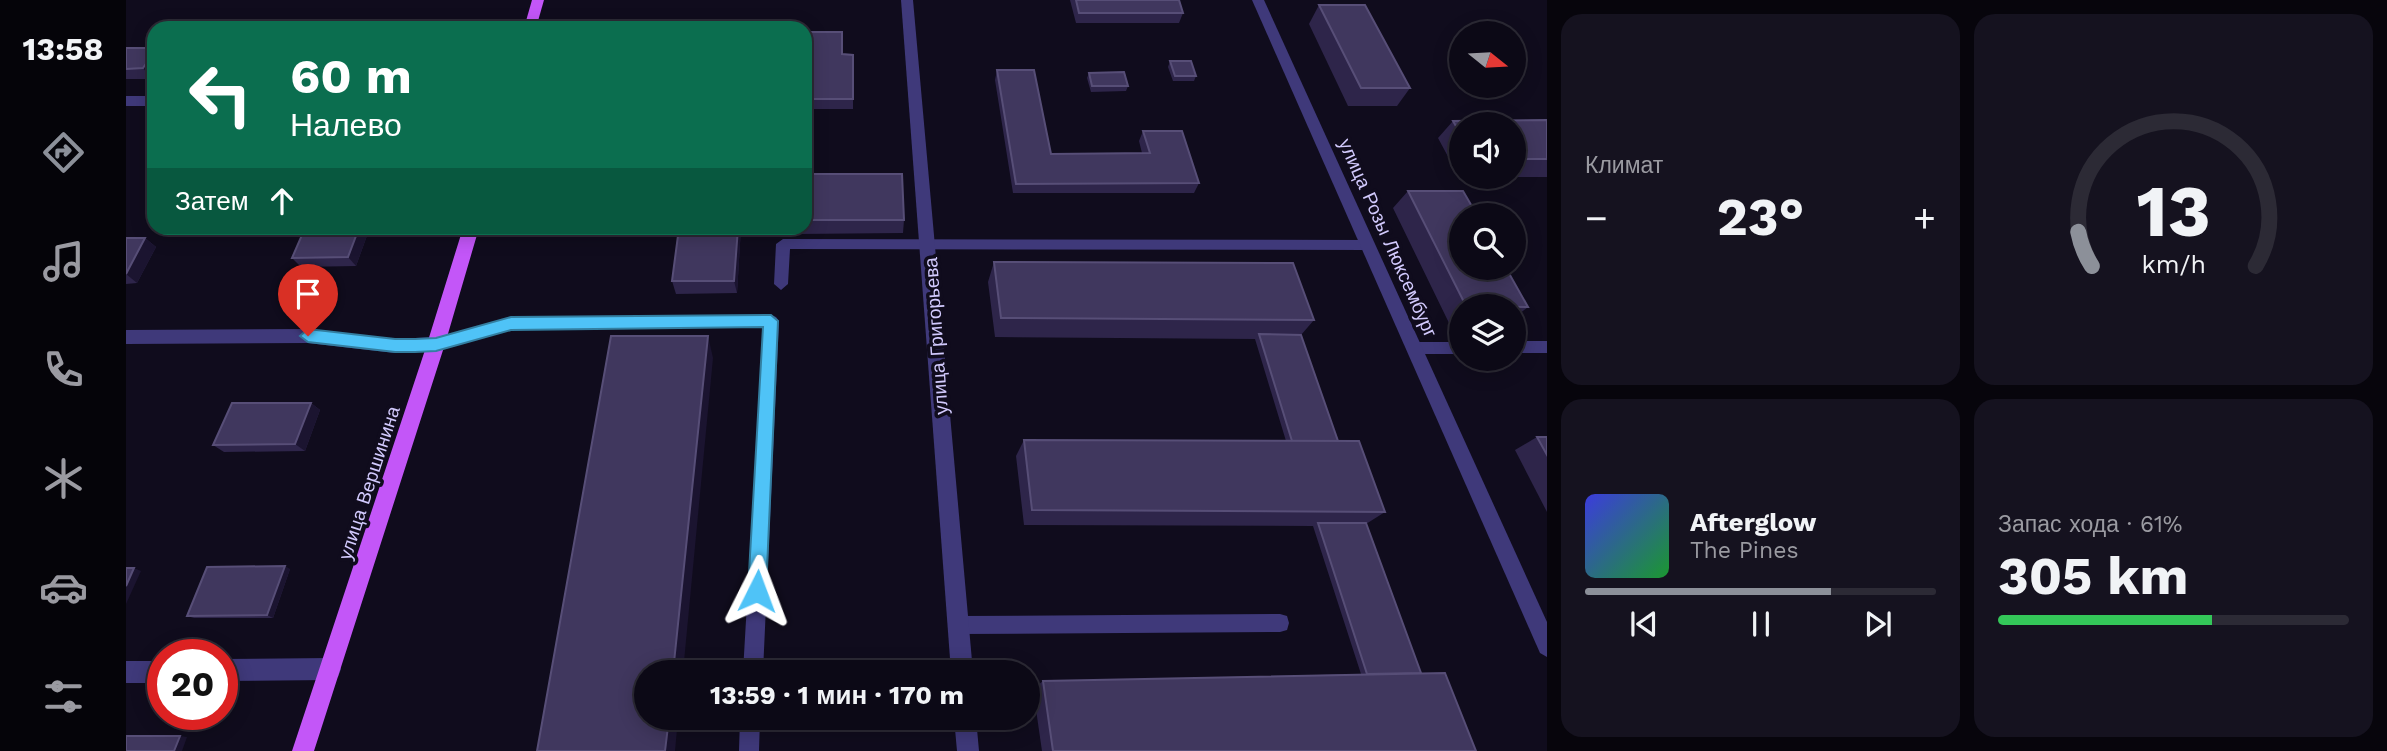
<!DOCTYPE html>
<html lang="ru">
<head>
<meta charset="utf-8">
<style>
  :root { --surface:#0c0916; --page:#15121f; --text:#f1f3f6; --muted:#9a9aa1; --line:#2c2a35; --accent:#8c9099 }
  body { margin:0; font-family:"Work Sans",sans-serif; background:var(--page); color:var(--text); height:100vh; display:flex; flex-direction:column; font-size:26px; white-space:nowrap }
  * { box-sizing:border-box; margin:0 }
  p { font-size:23px; color:var(--muted) }
  .icon { flex:none; width:38px; height:38px; fill:none; stroke:currentColor; stroke-width:2; stroke-linecap:round; stroke-linejoin:round }
  .map { position:relative; flex:1; overflow:hidden }
  .panel { display:flex; flex-direction:column; gap:14px; padding:14px; background:#07050c; width:840px }
  .panel>* { flex:none }
  .hud { position:absolute; left:21px; top:21px; width:665px; height:214px; border-radius:21px; box-shadow:0 4px 18px #0003,0 0 0 2px var(--line); background:#0b6e4f; color:#fff; overflow:hidden }
  .needle { width:46px; rotate:108deg }
  .controls { position:absolute; left:1323px; top:21px; display:grid; gap:14px }
  .controls a { display:grid; place-items:center; width:77px; height:77px; border-radius:50%; background:var(--surface); box-shadow:0 4px 18px #0003,0 0 0 2px var(--line); font-size:35px }
  .speed { position:absolute; left:21px; top:639px; display:flex; gap:14px; font-size:35px; font-weight:700; text-align:center }
  .speed>* { display:grid; place-content:center; width:91px; height:91px; border-radius:50%; background:var(--surface); box-shadow:0 4px 18px #0003,0 0 0 2px var(--line); line-height:1 }
  .speed .limit { border:10px solid #d22; background:#fff; color:#111 }
  .pin { position:absolute; display:grid; place-items:center; width:60px; height:60px; color:#fff; margin:-72px -30px; border-radius:50% 50% 50% 0; rotate:-45deg; box-shadow:0 0 7px #0007 }
  .pin .icon { rotate:45deg }
  .me { position:absolute; width:77px; margin:-38px; rotate:3deg; stroke-linejoin:round; filter:drop-shadow(0 0 5px #0008) }
  .turn { display:flex; align-items:center; gap:24px; height:147px; padding:0 28px; font-size:32px }
  .turn .icon { width:91px; height:91px; stroke-width:2.5 }
  .turn b { display:block; font-size:49px; line-height:60px }
  .then { display:flex; align-items:center; height:66px; padding:0 28px; background:#0003; gap:14px; font-size:26px }
  .big { font-size:52px; font-weight:700; line-height:1.1 }
  .panel .widget { flex:1; display:flex; flex-direction:column; justify-content:center; gap:10px; min-width:0; padding:0 24px; border-radius:21px; background:var(--page) }
  .panel .dial { align-items:center; gap:0 }
  .dial svg { height:182px; overflow:visible; fill:none; stroke:var(--line); stroke-width:7; stroke-linecap:round; text-anchor:middle }
  .dial text { fill:var(--text); stroke:none }
  .song { display:flex; align-items:center; gap:21px }
  .cover { width:84px; height:84px; border-radius:10px; background:linear-gradient(135deg,hsl(240 70% 55%),hsl(130 70% 35%)) }
  .played { height:7px; border-radius:4px; background:linear-gradient(90deg,var(--accent) 70%,var(--line) 70%) }
  .keys { display:flex; justify-content:space-around; direction:ltr }
  .heat { display:flex; justify-content:space-between; align-items:center; font-size:38px; direction:ltr }
  .charge { height:10px; border-radius:5px; background:linear-gradient(90deg,#34c759 61%,var(--line) 0) }
  .panel .tiles { flex:1; display:grid; gap:14px; grid-template-columns:repeat(2,1fr) }
  .trip { position:absolute; left:508px; top:660px; width:406px; height:70px; border-radius:35px; background:var(--surface); box-shadow:0 4px 18px #0003,0 0 0 2px var(--line); font-weight:700; line-height:70px; text-align:center }
  main { display:flex; flex:1; min-height:0 }
  .menu { display:flex; flex-direction:column; width:126px; justify-content:space-around; align-items:center; background:#050409; color:var(--muted) }
  .menu .icon { width:49px; height:49px }
  .menu .active { color:var(--accent) }
  .menu b { font-size:32px; color:var(--text) }
  .map>svg:first-child { display:block }
  .lines { fill:none; stroke-linecap:round; stroke-linejoin:round }
  .service { fill:#3f397a; fill-rule:evenodd }
  .minor { fill:#3f397a; fill-rule:evenodd }
  .tertiary { fill:#3f397a; fill-rule:evenodd }
  .primary { fill:#c356f8; fill-rule:evenodd }
  .wall { fill:#2e254a }
  .shaded-wall { fill:#1b1430 }
  .building { fill:#40375e; stroke:#574e77; stroke-width:2 }
  .route { fill:#4fc3f7; stroke:#337fa1; stroke-width:2 }
  .labels { text-anchor:middle; dominant-baseline:central; stroke-width:7; stroke-linejoin:round; paint-order:stroke }
  .street-label { font-size:19px; fill:#d2cafd; stroke:#100c1d }
</style>
</head>
<body>
<main>
<nav class="menu">
<b>13:58</b>
<svg class="icon active" aria-label="directions" viewBox="0 0 24 24"><path d="M12 3l9 9-9 9-9-9zM9 14v-3h6M13 9l2 2-2 2"/></svg>
<svg class="icon" aria-label="music" viewBox="0 0 24 24"><path d="M9 18V5l10-2v13"/><circle cx="6" cy="18" r="3"/><circle cx="16" cy="16" r="3"/></svg>
<svg class="icon" aria-label="phone" viewBox="0 0 24 24"><path d="M5 4h4l2 5-3 2q2 4 5 5l2-3 5 2v4C11 20 4 13 5 4z"/></svg>
<svg class="icon" aria-label="climate" viewBox="0 0 24 24"><path d="M12 3v18M4 7l16 10M4 17L20 7"/></svg>
<svg class="icon" aria-label="car" viewBox="0 0 24 24"><path d="M5 17H2v-5l4-1 3-4h7l3 4 3 1v5h-3M9 17h6M6 11h13"/><circle cx="7" cy="17" r="2"/><circle cx="17" cy="17" r="2"/></svg>
<svg class="icon" aria-label="filters" viewBox="0 0 24 24"><path d="M4 7h16M4 17h16"/><circle cx="9" cy="7" r="2"/><circle cx="15" cy="17" r="2"/></svg>
</nav>
<div class="map">
<svg width="1421" height="751" viewBox="0 0 1421 751">
  <rect width="100%" height="100%" fill="#100c1d"/>
  <g class="lines">
    <!-- service -->
    <g class="service">
      <path d="M657,239L1242,240L1249,245L1242,250L664,249L662,284L655,290L648,284L650,244Z"/>
      <path d="M645,315L650,317L653,321L637,672H617L637,327L385,329L310,350L305,349L302,344L305,339L310,338L385,317Z"/>
      <rect x="1388" y="341" width="33" height="12"/>
      <path d="M1288,342H1335V354H1288L1283,353L1280,348L1283,343Z"/>
      <path d="M1154,614L1161,616L1163,623L1161,630L1154,632L833,634L826,632L824,625L826,618L833,616Z"/>
      <path d="M614,718H634L633,751H613Z"/>
    </g>
    <!-- minor -->
    <g class="minor">
      <path d="M775,0H787L847,672H825Z"/>
      <rect x="0" y="96" width="28" height="10"/>
      <path d="M182,329L269,339L310,337L316,339L319,344L316,349L310,351L269,353L182,343L0,344V330Z"/>
      <path d="M204,658L212,661L215,669L212,677L204,680L96,681V659Z"/>
      <rect x="0" y="661" width="37" height="22"/>
      <path d="M828,718H850L853,751H831Z"/>
    </g>
    <!-- tertiary -->
    <path class="tertiary" d="M1126,0H1138L1421,622V657L1414,653Z"/>
    <!-- primary -->
    <g class="primary">
      <path d="M406,0H418L410,28H398Z"/>
      <path d="M337,228H353L319,344L188,751H166L301,344Z"/>
    </g>
  </g>
  <!-- wall -->
  <g class="wall">
    <path d="M944,0H1053L1057,13L1053,23H950Z"/>
    <path d="M1193,5L1284,88L1271,106H1222L1183,24Z"/>
    <path d="M679,32L716,54L727,55V109H679Z"/>
    <path d="M0,48H28V75L26,79H0Z"/>
    <path d="M1044,61L1070,76L1068,81H1047L1042,67Z"/>
    <path d="M871,70L925,154L1016,153L1013,141L1017,131L1073,183L1068,193H887L869,80Z"/>
    <path d="M963,73L1002,86L1000,91L965,92L961,78Z"/>
    <path d="M1421,120V177H1388V124H1335V177H1333L1312,138L1327,121Z"/>
    <path d="M679,174L778,220L777,233L671,234V228H679Z"/>
    <path d="M1282,191L1402,307L1388,318V306H1335V323H1323L1267,208Z"/>
    <path d="M179,228H241L243,230L230,266L175,267L166,258Z"/>
    <path d="M553,228H615L611,293L550,294L546,281Z"/>
    <path d="M0,238H19L30,247L11,283L0,284Z"/>
    <path d="M868,262L1188,320L1175,335L1212,441L1259,512L1240,524L1295,673L1350,751H916L907,689L917,681L1235,674L1187,526L898,525L890,456L898,440L1160,441L1129,339L869,337L862,282Z"/>
    <path d="M185,403L194,410L179,451L98,452L87,445Z"/>
    <path d="M1411,437H1421V512L1389,450Z"/>
    <path d="M164,569L147,618H68L61,616Z"/>
  </g>
  <!-- shaded-wall -->
  <g class="shaded-wall">
    <path d="M28,52V75L26,79L17,68Z"/>
    <path d="M233,228H241L243,230L230,266L222,257Z"/>
    <path d="M612,228H615L611,293L608,281Z"/>
    <path d="M19,238L30,247L11,283L0,274Z"/>
    <path d="M582,336L587,358L557,672H547Z"/>
    <path d="M185,403L194,410L179,451L169,444Z"/>
    <path d="M159,566L164,569L147,618L141,615Z"/>
    <path d="M8,568L15,571L0,604V586Z"/>
    <path d="M543,718H552L549,751H539Z"/>
    <path d="M54,736L61,737L56,751H48Z"/>
  </g>
  <!-- building -->
  <g class="building">
    <path d="M950,0H1053L1057,13H953Z"/>
    <path d="M1193,5H1239L1284,88H1235Z"/>
    <path d="M679,32H716V54L727,55V99H679Z"/>
    <path d="M0,48H28V52L17,68L0,69Z"/>
    <path d="M1044,61H1065L1070,76H1049Z"/>
    <path d="M871,70H908L925,154L1024,153L1017,131H1056L1073,183L890,184Z"/>
    <path d="M998,72L1002,86H966L963,73Z"/>
    <path d="M1421,120V159H1388V124H1335V135L1327,121Z"/>
    <path d="M679,174H776L778,220H679Z"/>
    <path d="M1282,191H1337L1351,215H1335V268H1380L1402,307L1340,306Z"/>
    <path d="M179,228H233L222,257L166,258Z"/>
    <path d="M553,228H612L608,281H546Z"/>
    <path d="M0,238H19L0,274Z"/>
    <path d="M868,262L1167,263L1188,320L875,318Z"/>
    <path d="M1133,334L1175,335L1212,441H1166Z"/>
    <path d="M485,336H582L547,672H520V718H543L539,751H411Z"/>
    <path d="M106,403H185L169,444L87,445Z"/>
    <path d="M1411,437H1421V455Z"/>
    <path d="M898,440L1233,441L1259,512L906,510Z"/>
    <path d="M1192,523H1240L1295,673L1241,674Z"/>
    <path d="M159,566L141,615L61,616L81,567Z"/>
    <path d="M0,568H8L0,586Z"/>
    <path d="M1319,673L1350,751H927L917,681Z"/>
    <path d="M0,736H54L48,751H0Z"/>
  </g>
  <!-- route -->
  <path class="route" d="M645,315L652,321L640,591L637,598L631,600L624,598L622,591L637,327L385,330L310,351L289,352H269L182,342L174,336L182,329L269,339H289L310,338L385,317Z"/>
  <g class="labels">
    <!-- street labels -->
    <g class="street-label">
      <text transform="translate(1262 238) rotate(66)">улица Розы Люксембург</text>
      <text transform="translate(810 336) rotate(-94)">улица Григорьева</text>
      <text transform="translate(243 483) rotate(-72)">улица Вершинина</text>
    </g>
  </g>
</svg>
<div class="controls">
<a><svg class="needle" viewBox="-14 -14 28 28"><path d="M0-13l5 13h-10z" fill="#e53935"/><path d="M0 13l5-13h-10z" fill="#9a9aa1"/></svg></a>
<a><svg class="icon" aria-label="sound" viewBox="0 0 24 24"><path d="M4 9h4l5-4v14l-5-4H4zM17 9q2 3 0 6"/></svg></a>
<a><svg class="icon" aria-label="search" viewBox="0 0 24 24"><circle cx="10" cy="10" r="6"/><path d="M15 15l6 6"/></svg></a>
<a><svg class="icon" aria-label="layers" viewBox="0 0 24 24"><path d="M12 4l9 5-9 5-9-5zM3 14l9 5 9-5"/></svg></a>
</div>
<div class="speed"><div class="limit">20</div></div>
<div class="pin" style="left:182px;top:336px;background:#d93025"><svg class="icon" aria-label="arrive" viewBox="0 0 24 24"><path d="M6 21V4h12l-3 4 3 4H6"/></svg></div>
<svg class="me" style="left:631px;top:591px" viewBox="-20 -20 40 40"><path d="M0-17L14 15 0 8-14 15z" fill="#4fc3f7" stroke="#fff" stroke-width="4"/></svg>
<div class="trip">13:59 · 1 мин · 170 m</div>
<div class="hud">
<div class="turn"><svg class="icon" aria-label="left" viewBox="0 0 24 24"><path d="M17 20v-9H6M10 6l-5 5 5 5"/></svg><div><b>60 m</b>Налево</div></div>
<div class="then">Затем<svg class="icon" aria-label="ahead" viewBox="0 0 24 24"><path d="M12 20V5M6 11l6-6 6 6"/></svg></div>
</div>
</div>
<section class="panel">
<div class="tiles">
<div class="widget"><p>Климат</p>
<div class="heat"><a>−</a><b class="big">23°</b><a>+</a></div>
</div>
<div class="widget dial"><svg viewBox="0 0 100 80">
<path d="M14 69A42 42 0 1 1 86 69"/>
<path d="M14 69A42 42 0 0 1 8 54" stroke="#8c9099"/>
<text x="50" y="56" font-size="32" font-weight="700">13</text>
<text x="50" y="72" font-size="11">km/h</text>
</svg></div>
<div class="widget">
<div class="song"><i class="cover"></i><div><b>Afterglow</b><p>The Pines</p></div></div>
<div class="played"></div>
<div class="keys"><svg class="icon" aria-label="previous" viewBox="0 0 24 24"><path d="M18 5L8 12l10 7zM5 5v14"/></svg><svg class="icon" aria-label="pause" viewBox="0 0 24 24"><path d="M8 5v14M16 5v14"/></svg><svg class="icon" aria-label="next" viewBox="0 0 24 24"><path d="M6 5l10 7-10 7zM19 5v14"/></svg></div>
</div>
<div class="widget"><p>Запас хода · 61%</p><b class="big">305 km</b><div class="charge"></div></div>
</div>
</section>
</main>
</body>
</html>
